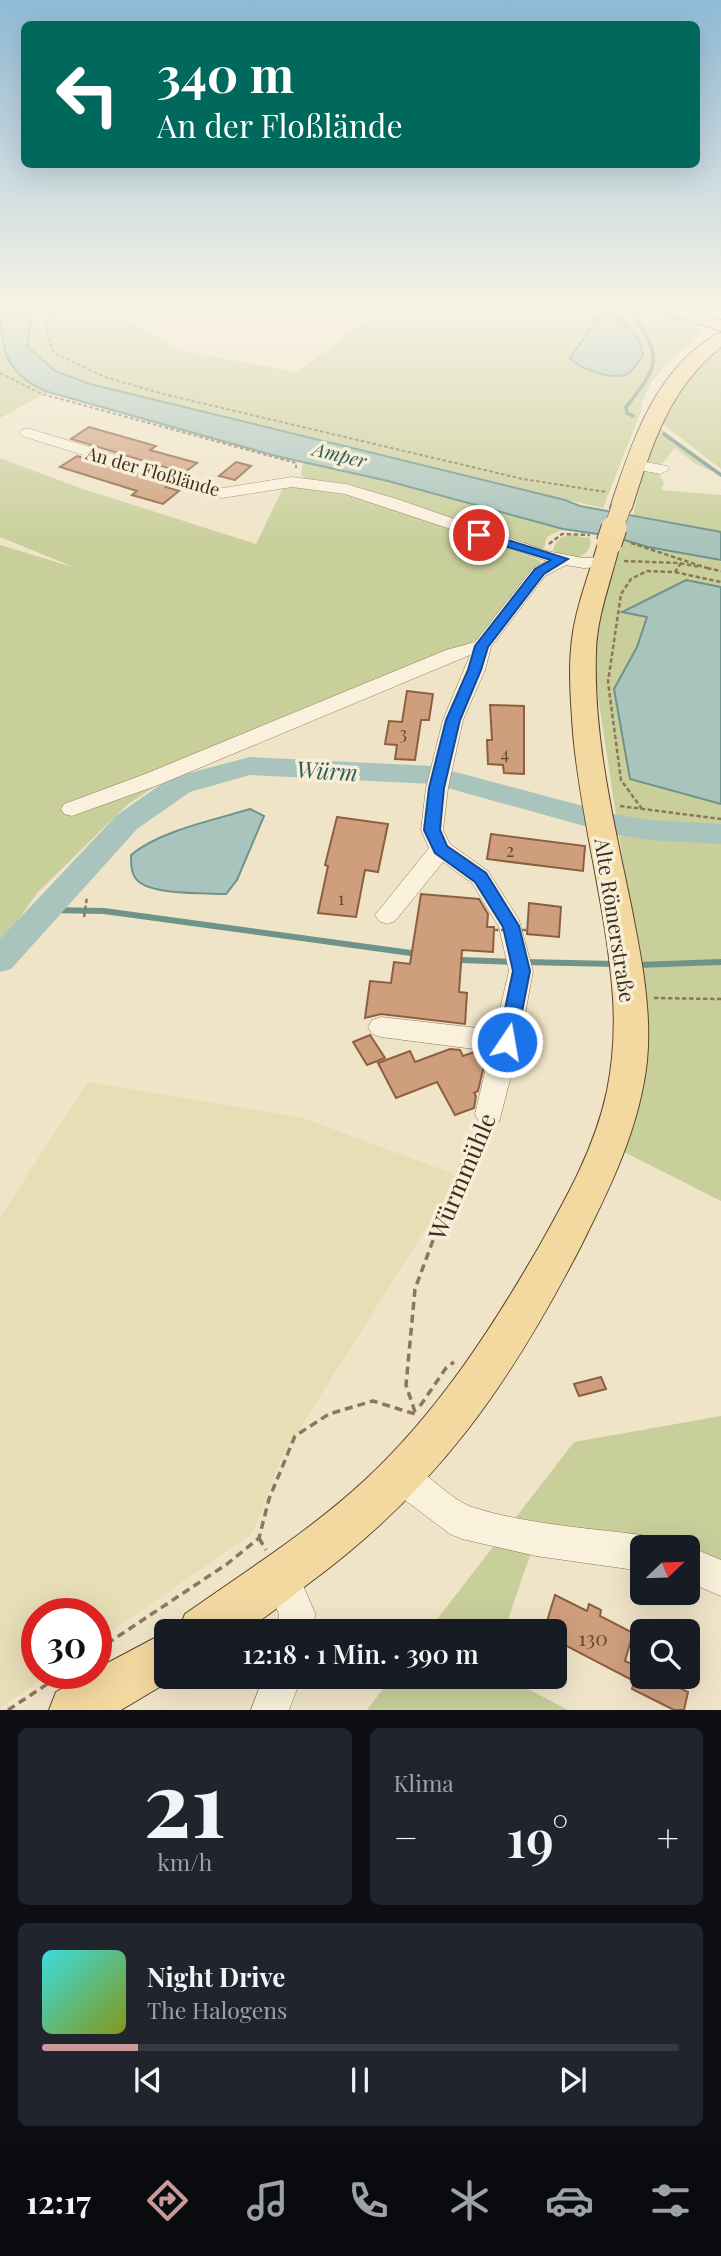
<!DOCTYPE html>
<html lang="de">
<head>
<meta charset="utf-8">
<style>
  :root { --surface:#171b24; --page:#20242c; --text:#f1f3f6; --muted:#9ea1a6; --line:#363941; --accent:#cc999b }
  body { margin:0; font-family:"Playfair Display",serif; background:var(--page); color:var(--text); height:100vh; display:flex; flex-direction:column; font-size:26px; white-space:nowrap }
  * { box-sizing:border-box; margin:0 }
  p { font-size:23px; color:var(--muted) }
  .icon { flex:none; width:38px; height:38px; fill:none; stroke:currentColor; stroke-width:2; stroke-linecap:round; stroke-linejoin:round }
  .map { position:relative; height:1710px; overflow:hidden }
  .panel { display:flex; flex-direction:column; gap:18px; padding:18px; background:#0d0f14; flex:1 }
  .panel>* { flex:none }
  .banner { position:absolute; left:21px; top:21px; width:679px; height:147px; border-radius:10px; box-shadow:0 7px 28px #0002; background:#00695c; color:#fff; overflow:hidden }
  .needle { width:46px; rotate:67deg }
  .tools { position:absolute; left:630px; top:1535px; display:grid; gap:14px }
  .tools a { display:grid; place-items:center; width:70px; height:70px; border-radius:10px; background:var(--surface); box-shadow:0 7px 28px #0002; font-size:35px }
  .speed { position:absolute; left:21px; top:1598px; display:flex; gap:14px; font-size:35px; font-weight:700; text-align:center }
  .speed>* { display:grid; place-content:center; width:91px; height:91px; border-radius:50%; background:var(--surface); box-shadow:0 7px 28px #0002; line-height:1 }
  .speed .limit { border:10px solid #d22; background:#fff; color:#111 }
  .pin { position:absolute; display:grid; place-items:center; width:60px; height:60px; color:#fff; margin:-30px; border:4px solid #fff; border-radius:50%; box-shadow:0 2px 7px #0007 }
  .me { position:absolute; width:77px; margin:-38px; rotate:12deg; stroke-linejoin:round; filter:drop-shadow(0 0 5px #0008) }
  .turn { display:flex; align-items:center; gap:24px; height:147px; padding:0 21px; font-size:32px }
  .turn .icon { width:91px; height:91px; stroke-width:2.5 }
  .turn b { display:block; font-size:49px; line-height:60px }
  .big { font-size:52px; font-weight:600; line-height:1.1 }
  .panel .tile { flex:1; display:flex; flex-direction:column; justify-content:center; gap:10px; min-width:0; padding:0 24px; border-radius:10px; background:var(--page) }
  .panel .dial { align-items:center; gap:0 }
  .dial b { font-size:91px; line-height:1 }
  .song { display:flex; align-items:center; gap:21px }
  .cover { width:84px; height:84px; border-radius:10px; background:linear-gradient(135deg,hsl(180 70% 55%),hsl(70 70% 35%)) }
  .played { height:7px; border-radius:4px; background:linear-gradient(90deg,var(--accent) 15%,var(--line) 15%) }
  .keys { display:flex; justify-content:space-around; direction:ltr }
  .heat { display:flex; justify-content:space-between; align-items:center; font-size:38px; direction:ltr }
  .panel .tiles { flex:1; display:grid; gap:18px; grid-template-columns:1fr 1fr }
  .tile:last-child { grid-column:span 2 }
  .trip { position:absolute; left:154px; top:1619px; width:413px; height:70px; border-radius:10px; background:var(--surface); box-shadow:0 7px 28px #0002; font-weight:600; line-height:70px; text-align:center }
  .menu { display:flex; height:112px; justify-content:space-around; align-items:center; background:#090b0e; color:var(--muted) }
  .menu .icon { width:49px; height:49px }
  .menu .current { color:var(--accent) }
  .menu b { font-size:32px; color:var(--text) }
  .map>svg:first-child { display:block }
  .farmland { fill:#e6deb5 }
  .green { fill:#c9cf9b; fill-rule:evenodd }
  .water { fill:#a9c4bc; stroke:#6f938a; stroke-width:2 }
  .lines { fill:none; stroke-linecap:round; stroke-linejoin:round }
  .stream-far1 { stroke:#6f938a; stroke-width:3.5 }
  .stream { stroke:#6f938a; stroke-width:6 }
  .river { fill:#a9c4bc; fill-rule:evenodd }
  .building { fill:#cf9f7d; stroke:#8d5f41; stroke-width:2 }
  .minor-casing { stroke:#8d765c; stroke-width:1 }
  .major-casing { stroke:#5b4430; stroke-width:2 }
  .path-far2 { stroke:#8d765c; stroke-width:2; stroke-dasharray:3.5 2.5; stroke-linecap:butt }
  .path-far1 { stroke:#8d765c; stroke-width:2.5; stroke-dasharray:4.5 2.5; stroke-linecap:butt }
  .path { stroke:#8d765c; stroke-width:3.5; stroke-dasharray:8 5; stroke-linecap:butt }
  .minor { fill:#faf1dc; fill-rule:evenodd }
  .major { fill:#f3d9a0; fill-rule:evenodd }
  .major-bridge-far1-casing { stroke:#5b4430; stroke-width:20; stroke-linecap:butt }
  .major-bridge-casing { stroke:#5b4430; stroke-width:27; stroke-linecap:butt }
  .path-bridge { stroke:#8d765c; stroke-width:2.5; stroke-dasharray:4.5 2.5; stroke-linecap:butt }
  .major-bridge-far1 { stroke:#f3d9a0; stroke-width:19 }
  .major-bridge { stroke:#f3d9a0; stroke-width:25 }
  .route { fill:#1a73e8; stroke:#114b97; stroke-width:2 }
  .labels { text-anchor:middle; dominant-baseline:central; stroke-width:7; stroke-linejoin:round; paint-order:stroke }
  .far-street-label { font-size:18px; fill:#3d2e20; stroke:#f7eed8 }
  .number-label { font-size:18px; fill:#624a37 }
  .far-water-label { font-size:19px; font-style:italic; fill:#2f5d5a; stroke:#f7eed8 }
  .street-label { font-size:21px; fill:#3d2e20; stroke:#f7eed8 }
  .near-number-label { font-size:21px; fill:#624a37 }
  .water-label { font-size:23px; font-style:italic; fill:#2f5d5a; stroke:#f7eed8 }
  .near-street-label { font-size:24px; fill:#3d2e20; stroke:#f7eed8 }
</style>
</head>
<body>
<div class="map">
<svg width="721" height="1710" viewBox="0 0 721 1710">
  <rect width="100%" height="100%" fill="#f0e4c8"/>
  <!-- farmland -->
  <path class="farmland" d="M88,1082L303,1118L459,1176L282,1457L253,1533L96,1642V1614H37V1673H51L0,1708V1217Z"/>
  <!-- green -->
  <g class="green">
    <path d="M29,306H103L181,351L297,372L385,306H645L697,325L701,335C677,356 645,376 641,411L603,508L401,462L90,384L55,371L27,346L32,318ZM605,312V374L574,364L570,359L599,317Z"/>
    <path d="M0,339C7,364 23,382 48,392L0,418Z"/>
    <path d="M721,346V469L659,421L698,363Z"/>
    <path d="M656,425L720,474L697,465L675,448L658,468L646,465Z"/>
    <path d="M0,458L80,488L256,544L285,484L344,492L388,505L541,561L538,569L525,577L484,637L209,750L127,805L37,893L0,946V545L76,568L0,537Z"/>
    <path d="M303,462L388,481L563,529L547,537L544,548L537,550L349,486L305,479L301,474Z"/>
    <path d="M645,468L657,470L664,483L661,490L721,495V532L633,515Z"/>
    <path d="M570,535L590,538C592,549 587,552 578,558L557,554L553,550C556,540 560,537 570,535Z"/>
    <path d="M624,539L648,547L721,560V587L686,580L623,611L647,617L637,647L614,689L630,779L721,804V1201L622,1151L642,988L594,669L606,581Z"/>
    <path d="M721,1416V1578L688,1564V1547H642V1553L536,1538L504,1631H428L574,1442Z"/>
    <path d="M393,1676L505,1677L568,1710H367Z"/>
  </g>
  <!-- water -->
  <g class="water">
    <path d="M0,306H29L32,318L27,346L55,371L90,384L565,500L580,506L721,532V560L648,547L611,536L563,529L388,481L276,456L48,392C5,375 0,347 0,306Z"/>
    <path d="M605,312H612L633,332L640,342L643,355C639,360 634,370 629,373C617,382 578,369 570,358L599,317Z"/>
    <path d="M686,580L721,587V804L630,779L614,689L637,647L647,617L622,612Z"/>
    <path d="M250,809L264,816L237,880L226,894C205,893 153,895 138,881C131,875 131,864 131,855C159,831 214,820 250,809Z"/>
  </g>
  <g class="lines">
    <!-- stream-far1 -->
    <g class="stream-far1">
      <path d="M629,306C658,358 666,357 626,407L627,413L633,416"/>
      <path d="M664,434L721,475"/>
    </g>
    <!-- stream -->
    <g class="stream">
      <path d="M47,910L104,911L411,953"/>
      <path d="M461,960L514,962"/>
      <path d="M524,962L615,964"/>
      <path d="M636,965L721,962"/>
    </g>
    <!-- river -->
    <path class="river" d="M250,757L433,766L613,814L648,820L721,824V844L648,840L613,834L433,784L250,775L190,792L137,829L11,969L0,972V939L117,815L170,778Z"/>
  </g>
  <!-- building -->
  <g class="building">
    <path d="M89,427L156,446L150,450L197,463L184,473L71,439Z"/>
    <path d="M77,456L170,484L166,487L179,491L163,504L132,495L137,491L60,467Z"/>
    <path d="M236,462L251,466L235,480L219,476Z"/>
    <path d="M407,691L433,694L429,720H421L415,760L395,759L397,745L385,744L389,721L402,722Z"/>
    <path d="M490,705L524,706V774L504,773L503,765L488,764L487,740H492Z"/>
    <path d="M337,817L388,824L378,872L365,870L356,917L318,913L328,866L325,865Z"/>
    <path d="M491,834L585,846L583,871L487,859Z"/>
    <path d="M421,894L479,899L488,914L487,927H494L493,952L462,950L459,992L467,993L465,1024L381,1014L365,1018L370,981L391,983L394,962L410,964Z"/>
    <path d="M529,903L561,907L559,937L527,934Z"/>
    <path d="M370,1035L385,1058L367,1065L353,1042Z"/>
    <path d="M450,1049L460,1050L463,1056L474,1052L487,1053L478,1091L474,1093L476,1096L474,1108L455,1115L437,1082L396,1098L378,1063L410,1051L415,1062Z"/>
    <path d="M601,1377L606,1389L579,1396L574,1384Z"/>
    <path d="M555,1595L587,1611L589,1604L601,1610L600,1616L633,1633L625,1661L642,1669V1676H657L688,1692L684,1710H674L632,1689L634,1681L555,1640V1631H544Z"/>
  </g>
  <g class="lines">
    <!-- minor casing -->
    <g class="minor-casing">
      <g id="minor">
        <path d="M27,428L223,488L292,477L346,484L397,499L547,551L583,558L604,557L613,562L604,567L583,568L566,565L545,576L491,647L485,670L463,720L448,788L443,830L450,844L488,871L519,920L533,971L520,1042L499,1122L489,1126L479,1122L475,1114L490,1051L381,1037L372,1034L368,1027L372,1020L381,1017L495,1030L509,971L499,927L472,883L443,862L395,921L387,924L379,921L375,915L429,848L421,830L426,788L443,720L470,655L161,784L72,816L64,814L61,809L64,804L145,774L446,650L475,642L533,568L547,561L345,494L292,487L222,498L216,496L22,436L19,433L22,430Z"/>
        <path d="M635,460L667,466L669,469L661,474L629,468L627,465L629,462Z"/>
        <path d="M401,1459C426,1470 449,1499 472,1507C524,1524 588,1528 642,1535L654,1541L657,1547H642V1571L536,1556L462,1539L450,1534L389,1488L384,1476L389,1464Z"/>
        <path d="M688,1546L721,1560V1596L688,1582Z"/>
        <path d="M280,1558L293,1563L315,1613L314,1631H278L279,1614L262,1576L267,1563Z"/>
        <path d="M264,1676H302L289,1710H251Z"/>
      </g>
    </g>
    <!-- major casing -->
    <g class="major-casing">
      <g id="major">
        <path d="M654,306H679L721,320V331L656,310Z"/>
        <path d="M721,333V347C669,388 651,447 632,508L629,513H613L610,508C629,451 649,386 698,347C706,342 712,335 721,333Z"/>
        <path d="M609,536L617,538L620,543C612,579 597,614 596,652C593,737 614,822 631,905C641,956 652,1009 647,1061C640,1127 610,1188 581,1246C508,1387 437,1489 308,1584C294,1595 257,1625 244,1630C232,1635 192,1631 178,1631L185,1614C246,1571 310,1531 365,1480C437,1413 491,1330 540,1245C567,1197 595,1147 607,1091C613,1061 615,1029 613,998C607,909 581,822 573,733C571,702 568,670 572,639C576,606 589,575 598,543L601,538Z"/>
        <path d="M166,1632V1676H178L121,1710H49L56,1692L90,1673H96V1669Z"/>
      </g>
    </g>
    <!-- path-far2 -->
    <g class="path-far2">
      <path d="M41,306L49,317L45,326L54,353L105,377L167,395L523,479L606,492"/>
      <path d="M0,373L42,394L296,463V468"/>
    </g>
    <!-- path-far1 -->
    <g class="path-far1">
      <path d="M631,543L707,568"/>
      <path d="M549,544L562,534L590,535"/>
      <path d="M624,561L678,563L701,567"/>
      <path d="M707,568L721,571"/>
      <path d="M675,572L721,582"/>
      <path d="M620,806L721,819"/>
      <path d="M642,809L621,780L608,682L621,594L631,579L647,571L675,572L681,563"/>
      <path d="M84,917L87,897"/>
      <path d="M654,998L721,999"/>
      <path d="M445,1207L460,1166L479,1132"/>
    </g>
    <!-- path -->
    <g class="path">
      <path d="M420,1406L446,1368L454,1362"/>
      <path d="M415,1412L406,1385L415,1289L446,1205"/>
      <path d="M259,1538L266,1550"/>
      <path d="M96,1651L227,1564L259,1538L269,1499L295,1436L329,1414L373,1401L415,1414L417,1412"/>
      <path d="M8,1710L64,1673"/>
    </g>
    <!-- minor -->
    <use href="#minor" class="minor"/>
    <!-- major -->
    <use href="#major" class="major"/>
    <!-- major-bridge-far1 casing -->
    <g class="major-bridge-far1-casing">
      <path id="major-bridge-far1" d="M613,530L621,508"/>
    </g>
    <!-- major-bridge casing -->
    <g class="major-bridge-casing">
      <path id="major-bridge" d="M609,543L614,528"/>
    </g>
    <!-- path-bridge -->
    <path class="path-bridge" d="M494,930H527"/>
    <!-- major-bridge-far1 -->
    <use href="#major-bridge-far1" class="major-bridge-far1"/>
    <!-- major-bridge -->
    <use href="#major-bridge" class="major-bridge"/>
  </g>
  <!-- sky -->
  <linearGradient id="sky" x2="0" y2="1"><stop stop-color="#8fbad6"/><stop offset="0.56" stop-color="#f8f3e6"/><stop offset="1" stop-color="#f8f3e6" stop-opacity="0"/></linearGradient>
  <rect width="721" height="545" fill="url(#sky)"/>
  <!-- route -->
  <path class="route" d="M475,532H483L568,559L544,574L488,647L481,670L460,720L444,788L440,830L447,846L486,873L519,926L530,971L516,1042L513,1047L507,1049L500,1047L498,1042L513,971L503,927L475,882L435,853L424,830L429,788L446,720L468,670L475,646L535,569L551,560L475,537Z"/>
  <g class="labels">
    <!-- far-street labels -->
    <g class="far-street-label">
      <text transform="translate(153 471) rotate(16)">An der Floßlände</text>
    </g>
    <!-- number labels -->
    <g class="number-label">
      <text x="403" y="733">3</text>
      <text x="505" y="753">4</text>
      <text x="510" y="850">2</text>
      <text x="341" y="898">1</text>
    </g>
    <!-- far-water labels -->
    <g class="far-water-label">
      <text transform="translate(340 454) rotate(14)">Amper</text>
    </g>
    <!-- street labels -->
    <g class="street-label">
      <text transform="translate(616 920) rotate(81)">Alte Römerstraße</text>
    </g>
    <!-- near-number labels -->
    <g class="near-number-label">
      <text x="593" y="1637">130</text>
    </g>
    <!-- water labels -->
    <g class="water-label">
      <text transform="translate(327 770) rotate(3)">Würm</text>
    </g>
    <!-- near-street labels -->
    <g class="near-street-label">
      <text transform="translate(461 1176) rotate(-67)">Würmmühle</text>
    </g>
  </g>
</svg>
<div class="tools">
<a><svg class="needle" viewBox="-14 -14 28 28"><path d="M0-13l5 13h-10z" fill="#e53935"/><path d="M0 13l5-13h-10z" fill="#9ea1a6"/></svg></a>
<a><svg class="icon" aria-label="search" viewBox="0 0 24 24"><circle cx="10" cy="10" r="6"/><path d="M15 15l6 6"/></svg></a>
</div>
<div class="speed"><div class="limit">30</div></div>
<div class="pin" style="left:479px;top:535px;background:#d93025"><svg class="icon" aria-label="arrive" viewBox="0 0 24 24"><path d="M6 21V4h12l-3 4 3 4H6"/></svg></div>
<svg class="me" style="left:507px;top:1042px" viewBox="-20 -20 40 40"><circle r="17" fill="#1a73e8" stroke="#fff" stroke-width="3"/><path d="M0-11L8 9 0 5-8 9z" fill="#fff"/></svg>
<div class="trip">12:18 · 1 Min. · 390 m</div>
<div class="banner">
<div class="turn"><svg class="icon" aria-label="left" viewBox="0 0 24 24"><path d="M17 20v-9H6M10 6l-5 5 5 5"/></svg><div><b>340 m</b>An der Floßlände</div></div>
</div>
</div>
<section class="panel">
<div class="tiles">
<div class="tile dial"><b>21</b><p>km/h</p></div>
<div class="tile"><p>Klima</p>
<div class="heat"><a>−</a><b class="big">19°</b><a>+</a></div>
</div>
<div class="tile">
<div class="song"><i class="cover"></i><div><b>Night Drive</b><p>The Halogens</p></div></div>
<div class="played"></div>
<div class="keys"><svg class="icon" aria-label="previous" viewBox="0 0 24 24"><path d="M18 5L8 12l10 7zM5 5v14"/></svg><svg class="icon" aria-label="pause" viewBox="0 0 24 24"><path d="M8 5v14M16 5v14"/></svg><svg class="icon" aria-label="next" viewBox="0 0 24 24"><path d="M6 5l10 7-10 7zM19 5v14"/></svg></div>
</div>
</div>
</section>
<nav class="menu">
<b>12:17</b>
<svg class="icon current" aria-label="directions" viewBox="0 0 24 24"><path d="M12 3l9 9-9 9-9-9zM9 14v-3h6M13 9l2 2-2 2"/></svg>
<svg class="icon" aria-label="music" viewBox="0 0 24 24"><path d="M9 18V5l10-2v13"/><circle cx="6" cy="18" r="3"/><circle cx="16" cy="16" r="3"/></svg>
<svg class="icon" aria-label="phone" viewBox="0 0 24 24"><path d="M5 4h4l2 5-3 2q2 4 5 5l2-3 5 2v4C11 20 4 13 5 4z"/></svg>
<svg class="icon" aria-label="climate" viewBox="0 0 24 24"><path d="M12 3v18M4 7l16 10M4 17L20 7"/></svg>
<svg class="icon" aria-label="car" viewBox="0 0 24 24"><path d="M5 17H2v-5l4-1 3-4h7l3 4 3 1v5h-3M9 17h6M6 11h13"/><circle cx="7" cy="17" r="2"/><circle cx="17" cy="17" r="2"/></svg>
<svg class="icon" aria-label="filters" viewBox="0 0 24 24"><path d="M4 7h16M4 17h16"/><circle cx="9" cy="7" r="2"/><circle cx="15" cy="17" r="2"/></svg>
</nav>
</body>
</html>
